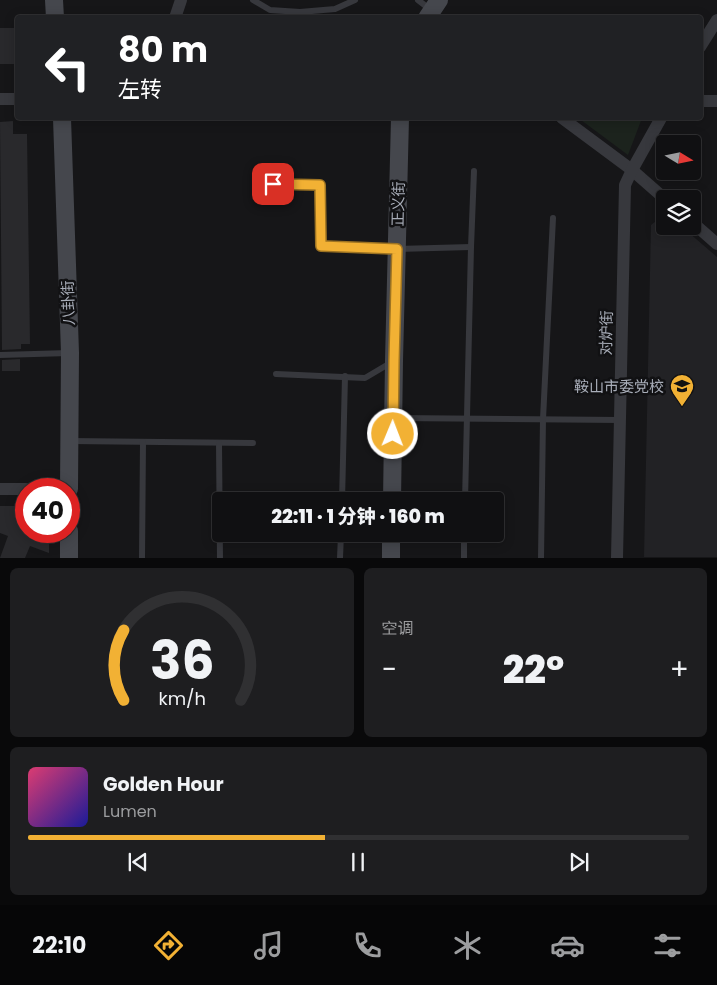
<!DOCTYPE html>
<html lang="zh">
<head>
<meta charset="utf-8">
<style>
  :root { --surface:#101012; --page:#1e1e20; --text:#f1f3f6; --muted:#9c9d9f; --line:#303032; --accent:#f2b134 }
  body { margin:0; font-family:Poppins,"Noto Sans SC",sans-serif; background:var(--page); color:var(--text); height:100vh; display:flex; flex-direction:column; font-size:19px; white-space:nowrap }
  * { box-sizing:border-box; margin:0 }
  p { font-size:16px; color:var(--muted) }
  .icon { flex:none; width:28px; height:28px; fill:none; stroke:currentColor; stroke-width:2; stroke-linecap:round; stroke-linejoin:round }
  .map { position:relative; height:558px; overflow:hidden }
  .details { display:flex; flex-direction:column; gap:10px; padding:10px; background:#09090a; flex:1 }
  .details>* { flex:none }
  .guide { position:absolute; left:15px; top:15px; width:688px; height:105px; border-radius:5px; box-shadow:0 2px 12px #0003,0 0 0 1px var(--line); background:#202124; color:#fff; overflow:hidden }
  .needle { width:32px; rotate:100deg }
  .controls { position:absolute; left:656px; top:135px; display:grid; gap:10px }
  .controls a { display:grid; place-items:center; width:45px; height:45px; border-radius:5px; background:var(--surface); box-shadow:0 2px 12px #0003,0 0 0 1px var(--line); font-size:25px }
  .speed { position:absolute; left:15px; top:478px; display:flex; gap:10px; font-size:25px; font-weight:700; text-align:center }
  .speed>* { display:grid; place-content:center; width:65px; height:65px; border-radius:50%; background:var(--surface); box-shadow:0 2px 12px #0003,0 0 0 1px var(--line); line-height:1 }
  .speed .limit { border:8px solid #d22; background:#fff; color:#111 }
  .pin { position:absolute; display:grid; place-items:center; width:42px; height:42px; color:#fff; margin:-21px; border-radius:10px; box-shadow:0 2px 8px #0006 }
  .me { position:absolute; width:55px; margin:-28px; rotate:1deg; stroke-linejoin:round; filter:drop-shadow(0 0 4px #0008) }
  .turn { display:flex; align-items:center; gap:18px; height:105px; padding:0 20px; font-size:22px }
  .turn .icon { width:65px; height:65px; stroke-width:2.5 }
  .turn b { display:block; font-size:35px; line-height:42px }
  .big { font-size:38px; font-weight:800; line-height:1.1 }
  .details .widget { flex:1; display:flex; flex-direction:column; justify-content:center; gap:8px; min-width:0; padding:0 18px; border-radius:8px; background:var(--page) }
  .details .dial { align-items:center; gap:0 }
  .dial svg { height:130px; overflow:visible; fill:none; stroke:var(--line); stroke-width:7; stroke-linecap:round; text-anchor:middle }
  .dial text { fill:var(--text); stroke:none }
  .song { display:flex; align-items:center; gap:15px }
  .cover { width:60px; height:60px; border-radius:8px; background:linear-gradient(135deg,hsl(340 70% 55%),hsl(240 70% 35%)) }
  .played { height:5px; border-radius:2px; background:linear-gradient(90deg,var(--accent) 45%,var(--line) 45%) }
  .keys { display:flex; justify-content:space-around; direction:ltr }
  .heat { display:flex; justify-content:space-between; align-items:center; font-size:28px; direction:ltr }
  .details .tiles { flex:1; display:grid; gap:10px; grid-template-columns:1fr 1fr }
  .widget:last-child { grid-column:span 2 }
  .trip { position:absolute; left:212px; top:492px; width:292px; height:50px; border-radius:5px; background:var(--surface); box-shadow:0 2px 12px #0003,0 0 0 1px var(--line); font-weight:800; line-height:50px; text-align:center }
  .dock { display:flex; height:80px; justify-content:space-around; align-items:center; background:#060607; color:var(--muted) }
  .dock .icon { width:35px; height:35px }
  .dock .active { color:var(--accent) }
  .dock b { font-size:22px; color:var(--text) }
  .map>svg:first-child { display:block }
  .built { fill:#222225 }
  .green { fill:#1c231d }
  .building { fill:#29292c }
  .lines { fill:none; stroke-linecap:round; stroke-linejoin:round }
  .lane { stroke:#37383d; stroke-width:6 }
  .street { stroke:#37383d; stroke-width:12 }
  .secondary { stroke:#45474d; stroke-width:18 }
  .route-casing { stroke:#9d7322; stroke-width:12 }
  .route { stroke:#f2b134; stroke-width:9 }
  .labels { text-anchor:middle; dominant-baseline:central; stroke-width:5; stroke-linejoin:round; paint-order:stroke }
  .street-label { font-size:15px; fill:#a8adb8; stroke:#111113 }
  .poi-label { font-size:15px; fill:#a8adb8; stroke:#111113; text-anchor:end }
</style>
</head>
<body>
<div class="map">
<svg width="717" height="558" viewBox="0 0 717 558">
  <rect width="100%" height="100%" fill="#161618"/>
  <!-- built -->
  <path class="built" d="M665,214V226H681L717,257V557H644L651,225Z"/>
  <!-- green -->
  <path class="green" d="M642,118L628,155L581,120Z"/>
  <!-- building -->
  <g class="building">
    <path d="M0,28H15L16,64H0Z"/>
    <path d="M13,121V134H27L30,344H21V349L2,350L0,122Z"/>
    <path d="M20,359V371H2V360Z"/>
    <path d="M0,506H26V531H49V553L30,546L25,558H0L8,536L0,533Z"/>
  </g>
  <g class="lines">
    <!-- lane -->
    <g class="lane">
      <path d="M253,0L270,10L300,12L335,9L355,0"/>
      <path d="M418,0L431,10"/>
      <path d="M273,183L320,185L321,246L397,249L471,247"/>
      <path d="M0,355L69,353"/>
      <path d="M276,374L365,378L392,362"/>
      <path d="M395,418L620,420"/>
      <path d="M70,441L253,443"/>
      <path d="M219,443L220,558"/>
      <path d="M342,501L345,376"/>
      <path d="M465,501L471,247L474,171"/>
      <path d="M142,558L143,442"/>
      <path d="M340,558L341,534"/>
      <path d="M464,558V534"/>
      <path d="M541,558L543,419L553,218"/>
    </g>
    <!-- street -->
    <g class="street">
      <path d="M175,18L181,0"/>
      <path d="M700,47L717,20"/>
      <path d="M0,99H18"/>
      <path d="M700,101H717"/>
      <path d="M562,118L632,170L665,199"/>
      <path d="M692,222L717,244"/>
      <path d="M0,489H26"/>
      <path d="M617,558L625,185L632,170L661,118"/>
    </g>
    <!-- secondary -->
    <g class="secondary">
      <path d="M54,0L55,18"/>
      <path d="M427,18L439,0"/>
      <path d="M62,118L70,353L69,489"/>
      <path d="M392,501L394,361L400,118"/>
      <path d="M69,531V558"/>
      <path d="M391,558V534"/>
    </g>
  </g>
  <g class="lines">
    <!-- route casing -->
    <g class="route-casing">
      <path id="route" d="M273,184L320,185L321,246L397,249L394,361L393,434"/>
    </g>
    <!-- route -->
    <use href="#route" class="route"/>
  </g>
  <!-- icons -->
  <defs>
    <g id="school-pin" transform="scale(1.25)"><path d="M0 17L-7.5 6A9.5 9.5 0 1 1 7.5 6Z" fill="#f2b134" stroke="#111113"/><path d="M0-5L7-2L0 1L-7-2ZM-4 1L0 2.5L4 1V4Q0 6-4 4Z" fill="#111"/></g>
  </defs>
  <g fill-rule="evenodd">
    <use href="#school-pin" x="682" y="386"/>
  </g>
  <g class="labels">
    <!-- street labels -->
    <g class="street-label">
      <text transform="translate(398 204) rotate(-89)">正义街</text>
      <text transform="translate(68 303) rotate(-92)">八卦街</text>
      <text transform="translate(606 333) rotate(-89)">对炉街</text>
    </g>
    <!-- poi labels -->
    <g class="poi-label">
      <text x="664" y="386">鞍山市委党校</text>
    </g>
  </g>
</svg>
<div class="controls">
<a><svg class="needle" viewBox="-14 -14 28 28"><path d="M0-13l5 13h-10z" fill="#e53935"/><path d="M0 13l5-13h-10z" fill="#9c9d9f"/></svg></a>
<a><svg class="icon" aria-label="layers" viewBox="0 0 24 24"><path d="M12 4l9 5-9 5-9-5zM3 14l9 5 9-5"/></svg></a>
</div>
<div class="speed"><div class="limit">40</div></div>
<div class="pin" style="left:273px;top:184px;background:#d93025"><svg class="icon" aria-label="arrive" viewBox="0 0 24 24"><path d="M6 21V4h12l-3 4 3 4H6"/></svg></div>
<svg class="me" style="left:393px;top:434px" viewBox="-20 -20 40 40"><circle r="17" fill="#f2b134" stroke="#fff" stroke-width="3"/><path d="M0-11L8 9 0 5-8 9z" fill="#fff"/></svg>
<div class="trip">22:11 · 1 分钟 · 160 m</div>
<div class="guide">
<div class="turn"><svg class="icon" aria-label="left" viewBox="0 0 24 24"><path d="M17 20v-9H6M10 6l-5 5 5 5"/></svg><div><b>80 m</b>左转</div></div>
</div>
</div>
<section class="details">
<div class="tiles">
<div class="widget dial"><svg viewBox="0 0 100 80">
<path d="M14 69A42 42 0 1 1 86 69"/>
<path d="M14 69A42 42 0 0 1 14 26" stroke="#f2b134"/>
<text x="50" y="56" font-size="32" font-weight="700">36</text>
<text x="50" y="72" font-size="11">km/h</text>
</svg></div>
<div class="widget"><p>空调</p>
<div class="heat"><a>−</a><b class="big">22°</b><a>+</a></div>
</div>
<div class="widget">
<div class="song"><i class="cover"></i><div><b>Golden Hour</b><p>Lumen</p></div></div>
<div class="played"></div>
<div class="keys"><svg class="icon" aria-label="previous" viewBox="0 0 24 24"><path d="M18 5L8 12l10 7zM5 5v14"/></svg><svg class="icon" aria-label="pause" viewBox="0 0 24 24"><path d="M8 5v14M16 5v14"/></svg><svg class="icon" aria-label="next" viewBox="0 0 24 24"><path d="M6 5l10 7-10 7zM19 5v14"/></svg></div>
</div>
</div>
</section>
<nav class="dock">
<b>22:10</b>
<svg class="icon active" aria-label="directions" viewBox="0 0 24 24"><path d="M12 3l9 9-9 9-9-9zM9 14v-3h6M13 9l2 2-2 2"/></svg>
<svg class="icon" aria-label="music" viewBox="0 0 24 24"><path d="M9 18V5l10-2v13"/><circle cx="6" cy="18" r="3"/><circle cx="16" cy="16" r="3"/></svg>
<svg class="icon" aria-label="phone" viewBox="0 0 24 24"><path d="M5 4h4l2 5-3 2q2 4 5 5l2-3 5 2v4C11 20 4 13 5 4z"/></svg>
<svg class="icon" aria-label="climate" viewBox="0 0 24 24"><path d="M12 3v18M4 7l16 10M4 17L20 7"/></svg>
<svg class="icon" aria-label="car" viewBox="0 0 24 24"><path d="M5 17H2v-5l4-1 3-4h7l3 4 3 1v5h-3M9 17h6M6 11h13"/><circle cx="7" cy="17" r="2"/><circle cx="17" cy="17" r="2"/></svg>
<svg class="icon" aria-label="filters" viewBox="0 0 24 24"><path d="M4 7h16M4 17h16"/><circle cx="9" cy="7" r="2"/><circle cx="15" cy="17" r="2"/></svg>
</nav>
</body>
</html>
